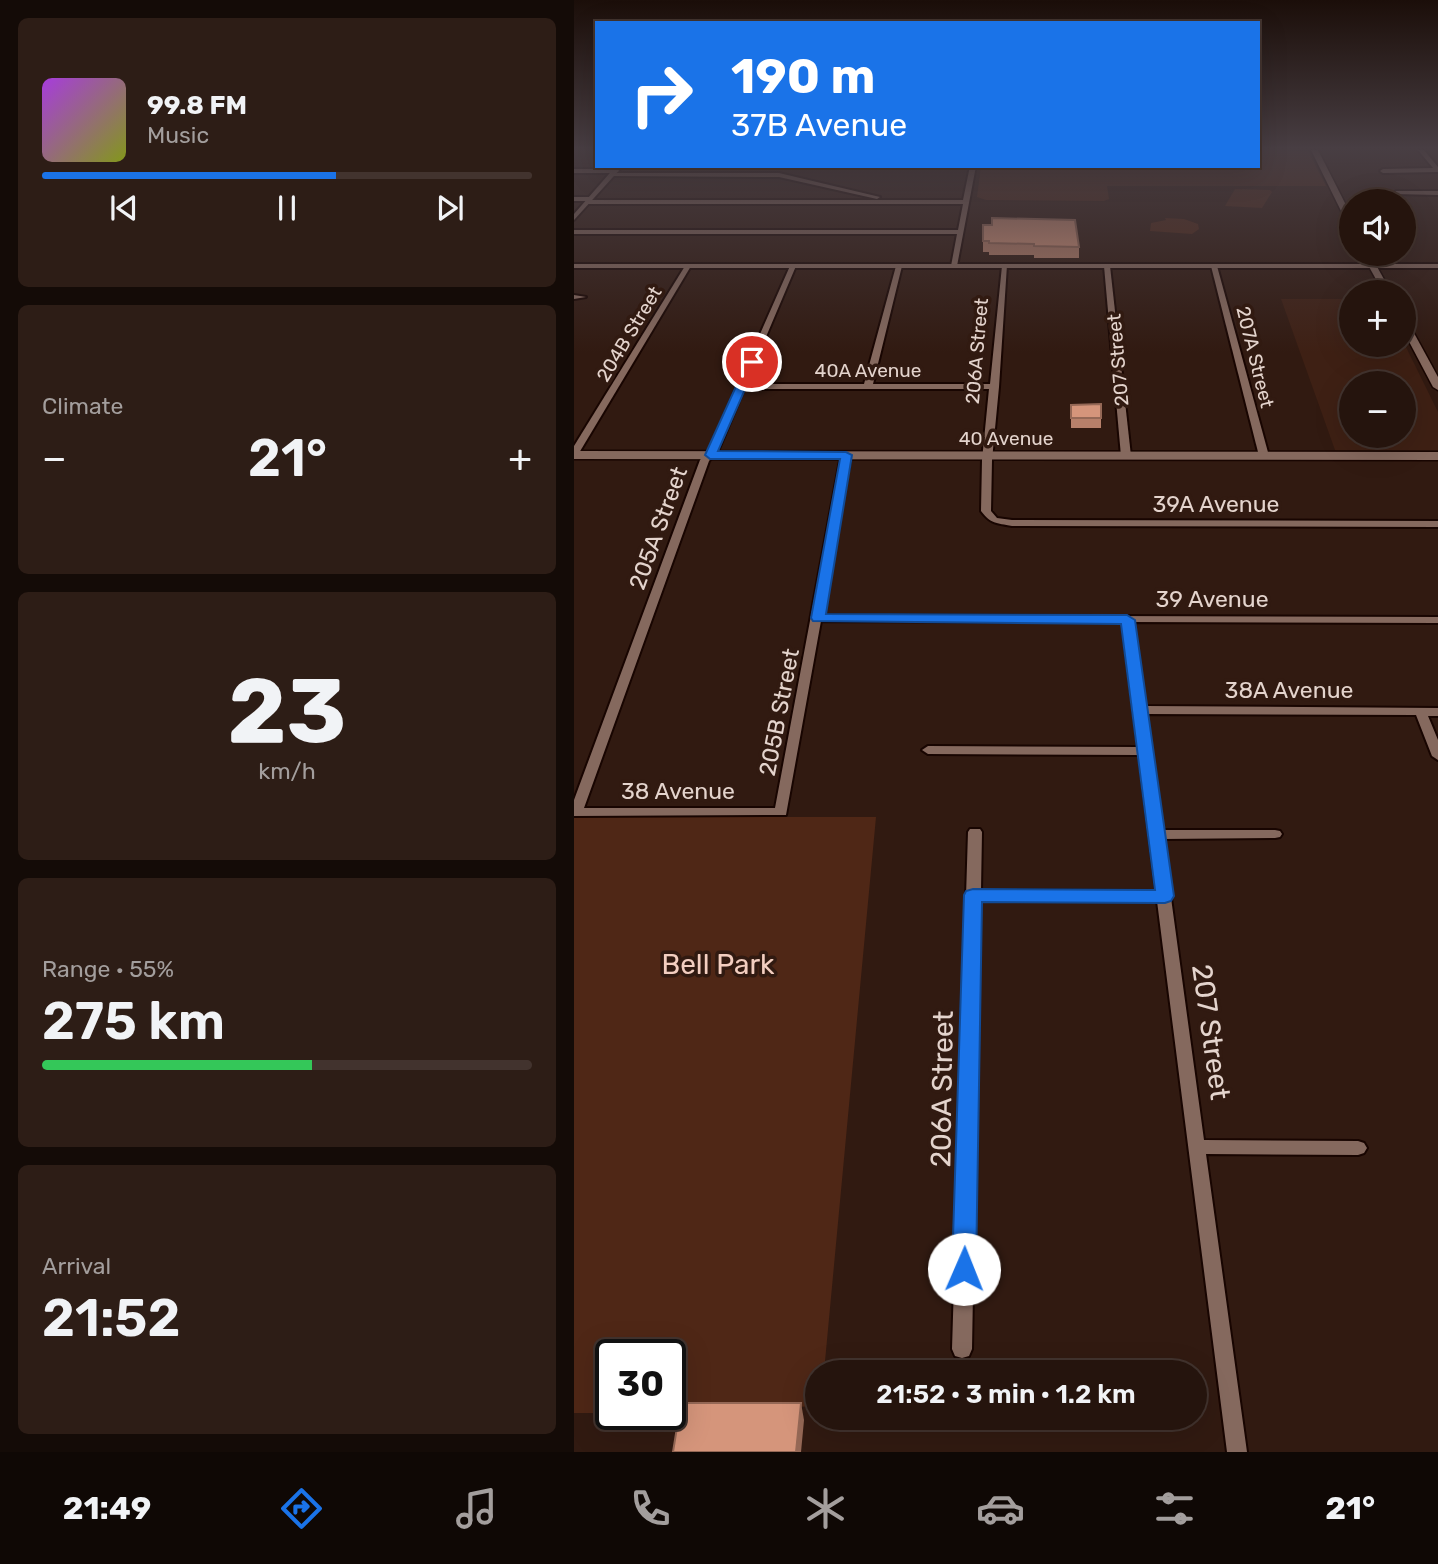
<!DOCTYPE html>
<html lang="en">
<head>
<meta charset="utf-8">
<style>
  :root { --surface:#25140d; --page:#2d1d16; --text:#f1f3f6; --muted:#a39e9d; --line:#42332e; --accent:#1a73e8 }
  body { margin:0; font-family:Rubik,sans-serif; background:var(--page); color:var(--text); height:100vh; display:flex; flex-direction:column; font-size:26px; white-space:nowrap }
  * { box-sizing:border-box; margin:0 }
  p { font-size:23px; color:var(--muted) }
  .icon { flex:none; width:38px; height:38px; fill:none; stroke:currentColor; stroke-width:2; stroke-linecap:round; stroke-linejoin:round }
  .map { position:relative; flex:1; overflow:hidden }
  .side { display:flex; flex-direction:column; gap:18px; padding:18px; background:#140b07; width:574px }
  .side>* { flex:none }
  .top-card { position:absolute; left:21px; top:21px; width:665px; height:147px; border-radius:0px; box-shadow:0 7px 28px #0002,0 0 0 2px var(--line); background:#1a73e8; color:#fff; overflow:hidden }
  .tools { position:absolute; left:765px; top:189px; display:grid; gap:14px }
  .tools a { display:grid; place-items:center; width:77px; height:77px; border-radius:50%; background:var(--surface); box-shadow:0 7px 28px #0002,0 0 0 2px var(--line); font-size:35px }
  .speed { position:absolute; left:21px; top:1339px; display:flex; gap:14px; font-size:35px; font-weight:700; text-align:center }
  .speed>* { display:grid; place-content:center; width:91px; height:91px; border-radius:50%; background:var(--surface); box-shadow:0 7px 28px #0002,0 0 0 2px var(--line); line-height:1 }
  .speed .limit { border:4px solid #111; border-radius:10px; background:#fff; color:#111 }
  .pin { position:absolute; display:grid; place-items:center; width:60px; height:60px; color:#fff; margin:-30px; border:4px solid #fff; border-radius:50%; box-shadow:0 2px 7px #0007 }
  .me { position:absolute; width:77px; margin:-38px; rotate:1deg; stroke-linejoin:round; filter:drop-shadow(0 0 5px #0008) }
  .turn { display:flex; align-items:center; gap:24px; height:147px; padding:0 21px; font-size:32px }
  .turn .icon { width:91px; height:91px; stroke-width:2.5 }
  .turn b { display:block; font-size:49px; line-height:60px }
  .big { font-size:52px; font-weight:600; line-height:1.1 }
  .side .tile { flex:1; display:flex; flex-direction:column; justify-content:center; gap:10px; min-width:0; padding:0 24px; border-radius:10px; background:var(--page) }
  .side .dial { align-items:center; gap:0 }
  .dial b { font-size:91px; line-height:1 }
  .song { display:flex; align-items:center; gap:21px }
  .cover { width:84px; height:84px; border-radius:10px; background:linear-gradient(135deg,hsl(280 70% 55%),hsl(70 70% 35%)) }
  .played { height:7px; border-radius:4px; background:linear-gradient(90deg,var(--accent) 60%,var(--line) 60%) }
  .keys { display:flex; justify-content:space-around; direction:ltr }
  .heat { display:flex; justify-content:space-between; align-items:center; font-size:38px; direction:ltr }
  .charge { height:10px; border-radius:5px; background:linear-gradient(90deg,#34c759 55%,var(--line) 0) }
  .trip { position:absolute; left:231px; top:1360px; width:402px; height:70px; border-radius:35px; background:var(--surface); box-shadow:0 7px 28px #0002,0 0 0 2px var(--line); font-weight:600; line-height:70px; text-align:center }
  .dock { display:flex; height:112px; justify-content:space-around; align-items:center; background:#0f0805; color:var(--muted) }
  .dock .icon { width:49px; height:49px }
  .dock .active { color:var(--accent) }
  .dock b { font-size:32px; color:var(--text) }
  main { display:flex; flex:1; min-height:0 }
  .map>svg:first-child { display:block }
  .built { fill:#3e2014; fill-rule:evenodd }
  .green { fill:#4f2716 }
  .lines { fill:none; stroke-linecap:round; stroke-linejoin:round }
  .minor-casing { stroke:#180501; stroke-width:4 }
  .tertiary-casing { stroke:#180501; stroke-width:4 }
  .secondary-casing { stroke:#180501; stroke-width:3 }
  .minor { fill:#85695e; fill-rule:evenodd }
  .tertiary { fill:#85695e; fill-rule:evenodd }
  .secondary { fill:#85695e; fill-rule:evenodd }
  .wall { fill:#b7806a }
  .shaded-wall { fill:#956856 }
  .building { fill:#d5957b; stroke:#956856; stroke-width:2 }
  .route { fill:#1a73e8; stroke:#114b97; stroke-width:2 }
  .labels { text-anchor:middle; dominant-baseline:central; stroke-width:7; stroke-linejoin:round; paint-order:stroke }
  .far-street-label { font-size:19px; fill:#e4d4cd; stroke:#311a11 }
  .street-label { font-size:23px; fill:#e4d4cd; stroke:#311a11 }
  .near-park-label { font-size:28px; fill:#f3cec0; stroke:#311a11 }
  .near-street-label { font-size:28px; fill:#e4d4cd; stroke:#311a11 }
</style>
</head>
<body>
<main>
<section class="side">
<div class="tile">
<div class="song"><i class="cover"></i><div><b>99.8 FM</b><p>Music</p></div></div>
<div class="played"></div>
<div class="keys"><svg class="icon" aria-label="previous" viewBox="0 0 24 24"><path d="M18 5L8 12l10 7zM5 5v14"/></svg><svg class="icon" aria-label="pause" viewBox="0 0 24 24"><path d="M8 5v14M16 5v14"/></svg><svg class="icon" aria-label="next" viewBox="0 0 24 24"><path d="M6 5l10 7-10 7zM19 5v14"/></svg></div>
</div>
<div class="tile"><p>Climate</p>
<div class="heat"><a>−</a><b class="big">21°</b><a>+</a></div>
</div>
<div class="tile dial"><b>23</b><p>km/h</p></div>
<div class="tile"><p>Range · 55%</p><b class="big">275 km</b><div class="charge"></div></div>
<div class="tile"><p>Arrival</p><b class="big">21:52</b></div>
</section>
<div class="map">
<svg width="864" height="1452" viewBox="0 0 864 1452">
  <rect width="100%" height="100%" fill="#311a11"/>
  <!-- built -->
  <path class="built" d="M707,299H777V345L830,343L864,412V450H761ZM777,383H830V436H777V423L768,422H777Z"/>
  <!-- green -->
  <g class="green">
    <path d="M684,150L734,151L752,186H533L535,199L530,201L412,200L403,197L407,166H684Z"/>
    <path d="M661,189L696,190L698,192L688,208L651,206Z"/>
    <path d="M591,218L610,219L624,224L625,229L618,234L576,231L577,223L592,220Z"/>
    <path d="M0,817H302L250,1372H243V1406L96,1413V1354H37V1413H0Z"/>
  </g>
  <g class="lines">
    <!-- minor casing -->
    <g class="minor-casing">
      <g id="minor">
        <path d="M844,150H850L864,167V172L809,173L806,171L809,169L859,168Z"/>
        <path d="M396,166H402L383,266L380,268L377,266L383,234H0V230H384L389,204H14L12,201H0V197H16L18,200H389Z"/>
        <path d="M0,169H42L45,171L42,173H0Z"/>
        <path d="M39,173H205L306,197L303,199L205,177L37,176Z"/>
        <path d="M822,191H864V195L820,194Z"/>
        <path d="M114,264L117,266L5,453L0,456V446L111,266Z"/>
        <path d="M219,264L222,266L172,384H290L322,266L325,264L328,266L299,384H416L428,266L433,265L425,387L418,460L417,511L423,518L438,520L864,521V527L438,526C422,523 417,524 407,511L408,460L415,389H170L144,451L135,461L10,808H201L267,455L272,452L277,455L248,615L864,617V623L559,622L571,706L864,708V716H854L864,740V760L858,756L842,715L572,714L588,830H701L706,831L708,834L706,837L701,838L589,839L630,1140L784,1141L790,1143L793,1148L790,1153L784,1155L632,1154L673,1452H653L583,901L406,900L398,1349L395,1356L388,1358L381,1356L378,1349L394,832L396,829H406L408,832L407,890L582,891L565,755L354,754L348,750L354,746L564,747L548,622L247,621L212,815L0,816V800L126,460L135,450L216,266Z"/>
        <path d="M533,264L536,266L557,456L552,459L547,456L530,266Z"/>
        <path d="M640,264L643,266L695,456L693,458L690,459L685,456L637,266Z"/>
        <path d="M0,295L12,297L0,299Z"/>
      </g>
    </g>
    <!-- tertiary casing -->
    <g class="tertiary-casing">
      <g id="tertiary">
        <path d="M42,166H49L0,220V214Z"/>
        <rect x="0" y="264" width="864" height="4"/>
      </g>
    </g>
    <!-- secondary casing -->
    <g class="secondary-casing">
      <g id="secondary">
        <path d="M737,150H744L777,215V225L773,223Z"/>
        <path d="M788,254H796L817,292H809Z"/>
        <path d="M830,321L835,324L864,377V390L859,387L830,332Z"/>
        <path d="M0,451L864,452V460L0,459Z"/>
      </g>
    </g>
    <!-- minor -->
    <use href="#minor" class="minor"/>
    <!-- tertiary -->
    <use href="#tertiary" class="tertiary"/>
    <!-- secondary -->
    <use href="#secondary" class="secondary"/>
  </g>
  <!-- wall -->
  <g class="wall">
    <path d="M409,225L505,247V258H460V255H415V252H409Z"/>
    <path d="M527,404V428H497V405Z"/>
  </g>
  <!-- shaded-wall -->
  <path class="shaded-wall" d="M227,1403L230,1420L227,1452H222Z"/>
  <!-- building -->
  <g class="building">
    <path d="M418,218L501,220L505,247L460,246V244L415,243V241H409V225H418Z"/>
    <path d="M527,404V418H497V405Z"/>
    <path d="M107,1403H227L222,1452H99Z"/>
  </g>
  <!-- sky -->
  <linearGradient id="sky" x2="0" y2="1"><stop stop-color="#1b0e09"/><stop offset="0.42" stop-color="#483e43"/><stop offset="1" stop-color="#483e43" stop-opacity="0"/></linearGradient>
  <rect width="864" height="353" fill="url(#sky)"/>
  <!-- route -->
  <path class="route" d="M178,359L183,362L144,451L272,452L278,455L252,614L553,615L561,620L600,896L597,901L591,903L408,902L402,1269L399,1277L390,1280L382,1277L378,1269L390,895L392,891L399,889L581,890L547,624L239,621L237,618L266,459H136L131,455L173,362Z"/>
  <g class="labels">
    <!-- far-street labels -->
    <g class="far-street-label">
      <text transform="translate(55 334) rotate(-59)">204B Street</text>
      <text transform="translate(403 351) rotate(-85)">206A Street</text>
      <text transform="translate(681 357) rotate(76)">207A Street</text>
      <text transform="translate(544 360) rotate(-95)">207 Street</text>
      <text x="294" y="370">40A Avenue</text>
      <text x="432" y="438">40 Avenue</text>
    </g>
    <!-- street labels -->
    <g class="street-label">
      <text x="642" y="504">39A Avenue</text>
      <text transform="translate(84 528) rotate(-70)">205A Street</text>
      <text x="638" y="599">39 Avenue</text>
      <text x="715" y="690">38A Avenue</text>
      <text transform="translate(205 712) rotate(-79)">205B Street</text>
      <text x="104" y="791">38 Avenue</text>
    </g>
    <!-- near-park labels -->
    <g class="near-park-label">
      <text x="144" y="964">Bell Park</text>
    </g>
    <!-- near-street labels -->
    <g class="near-street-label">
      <text transform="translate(637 1032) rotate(82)">207 Street</text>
      <text transform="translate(368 1089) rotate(-89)">206A Street</text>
    </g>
  </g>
</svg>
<div class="tools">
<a><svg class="icon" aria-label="sound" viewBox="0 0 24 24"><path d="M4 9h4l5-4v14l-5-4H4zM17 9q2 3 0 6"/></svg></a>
<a>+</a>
<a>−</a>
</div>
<div class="speed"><div class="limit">30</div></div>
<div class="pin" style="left:178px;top:362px;background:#d93025"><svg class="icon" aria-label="arrive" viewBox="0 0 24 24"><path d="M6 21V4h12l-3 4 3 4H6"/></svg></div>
<svg class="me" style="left:390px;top:1269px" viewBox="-20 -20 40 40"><circle r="19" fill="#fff"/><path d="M0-13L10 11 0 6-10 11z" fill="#1a73e8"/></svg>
<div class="trip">21:52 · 3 min · 1.2 km</div>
<div class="top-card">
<div class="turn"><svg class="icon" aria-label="right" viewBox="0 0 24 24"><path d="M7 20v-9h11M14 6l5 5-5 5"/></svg><div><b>190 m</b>37B Avenue</div></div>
</div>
</div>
</main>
<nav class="dock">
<b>21:49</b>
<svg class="icon active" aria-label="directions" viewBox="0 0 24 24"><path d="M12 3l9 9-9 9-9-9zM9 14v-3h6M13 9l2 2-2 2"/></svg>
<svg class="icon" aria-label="music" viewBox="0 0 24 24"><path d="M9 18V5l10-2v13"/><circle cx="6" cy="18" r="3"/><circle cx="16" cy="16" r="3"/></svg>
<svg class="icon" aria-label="phone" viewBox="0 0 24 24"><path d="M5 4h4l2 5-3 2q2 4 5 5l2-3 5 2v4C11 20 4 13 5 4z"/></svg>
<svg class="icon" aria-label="climate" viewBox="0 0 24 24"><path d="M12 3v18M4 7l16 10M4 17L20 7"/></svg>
<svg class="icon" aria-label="car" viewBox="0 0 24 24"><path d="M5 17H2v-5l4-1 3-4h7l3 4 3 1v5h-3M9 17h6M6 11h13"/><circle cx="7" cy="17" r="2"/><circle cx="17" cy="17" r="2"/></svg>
<svg class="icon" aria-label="filters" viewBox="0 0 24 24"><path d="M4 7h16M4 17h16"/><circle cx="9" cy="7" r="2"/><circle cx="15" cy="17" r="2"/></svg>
<b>21°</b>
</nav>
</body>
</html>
